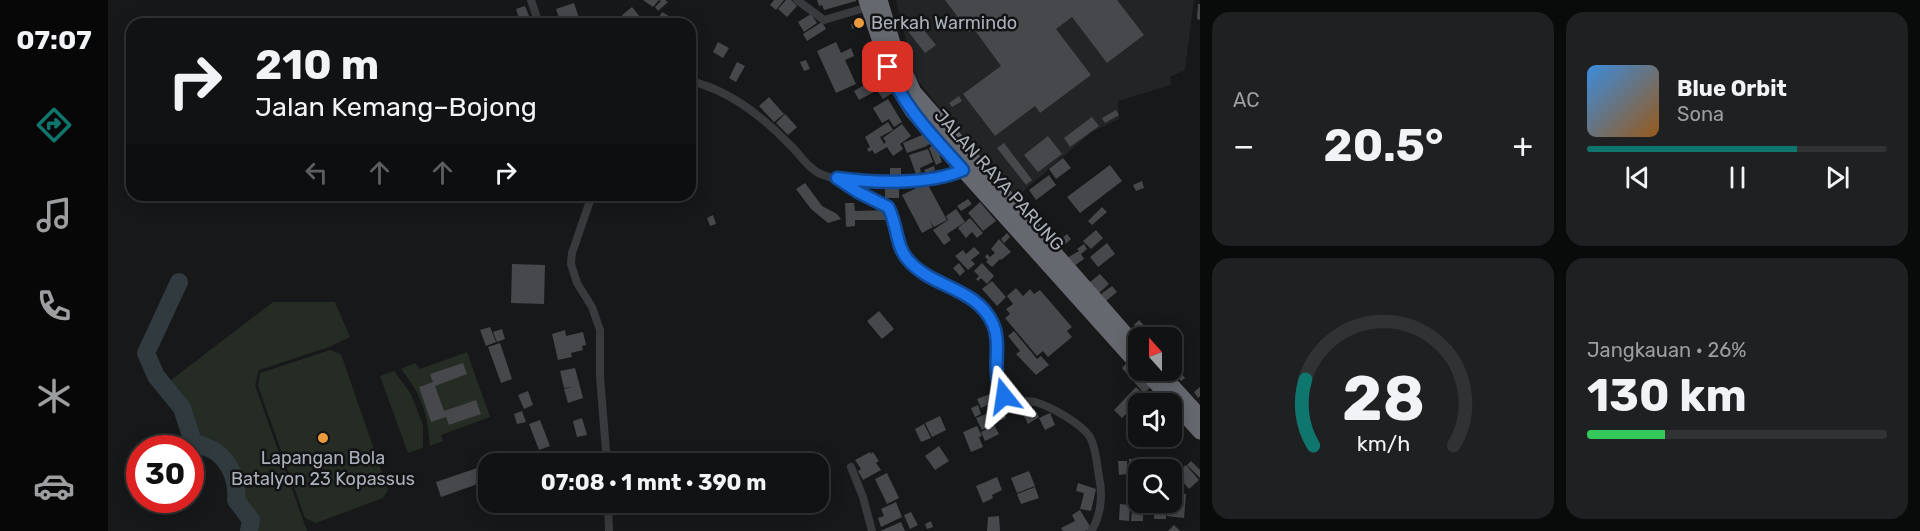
<!DOCTYPE html>
<html lang="id">
<head>
<meta charset="utf-8">
<style>
  :root { --surface:#111213; --page:#1e2021; --text:#f1f3f6; --muted:#9c9ea0; --line:#303233; --accent:#0f766e }
  body { margin:0; font-family:Rubik,sans-serif; background:var(--page); color:var(--text); height:100vh; display:flex; flex-direction:column; font-size:22px; white-space:nowrap }
  * { box-sizing:border-box; margin:0 }
  p { font-size:20px; color:var(--muted) }
  .icon { flex:none; width:33px; height:33px; fill:none; stroke:currentColor; stroke-width:2; stroke-linecap:round; stroke-linejoin:round }
  .map { position:relative; flex:1; overflow:hidden }
  .side { display:flex; flex-direction:column; gap:12px; padding:12px; background:#090a0a; width:720px }
  .side>* { flex:none }
  .banner { position:absolute; left:18px; top:18px; width:570px; height:183px; border-radius:18px; box-shadow:0 3px 15px #0003,0 0 0 2px var(--line); background:#111213; color:var(--text); overflow:hidden }
  .needle { width:39px; rotate:339deg }
  .controls { position:absolute; left:1020px; top:327px; display:grid; gap:12px }
  .controls a { display:grid; place-items:center; width:54px; height:54px; border-radius:12px; background:var(--surface); box-shadow:0 3px 15px #0003,0 0 0 2px var(--line); font-size:30px }
  .speed { position:absolute; left:18px; top:435px; display:flex; gap:12px; font-size:30px; font-weight:700; text-align:center }
  .speed>* { display:grid; place-content:center; width:78px; height:78px; border-radius:50%; background:var(--surface); box-shadow:0 3px 15px #0003,0 0 0 2px var(--line); line-height:1 }
  .speed .limit { border:9px solid #d22; background:#fff; color:#111 }
  .pin { position:absolute; display:grid; place-items:center; width:51px; height:51px; color:#fff; margin:-26px; border-radius:12px; box-shadow:0 3px 9px #0006 }
  .me { position:absolute; width:66px; margin:-33px; rotate:345deg; stroke-linejoin:round; filter:drop-shadow(0 0 4px #0008) }
  .turn { display:flex; align-items:center; gap:21px; height:126px; padding:0 30px; font-size:27px }
  .turn .icon { width:78px; height:78px; stroke-width:2.5 }
  .turn b { display:block; font-size:42px; line-height:51px }
  .lanes { display:flex; align-items:center; height:57px; padding:0 30px; background:#0003; justify-content:center; gap:30px; direction:ltr }
  .lanes .off { opacity:.35 }
  .big { font-size:45px; font-weight:700; line-height:1.1 }
  .side .widget { flex:1; display:flex; flex-direction:column; justify-content:center; gap:9px; min-width:0; padding:0 21px; border-radius:18px; background:var(--page) }
  .side .dial { align-items:center; gap:0 }
  .dial svg { height:156px; overflow:visible; fill:none; stroke:var(--line); stroke-width:7; stroke-linecap:round; text-anchor:middle }
  .dial text { fill:var(--text); stroke:none }
  .song { display:flex; align-items:center; gap:18px }
  .cover { width:72px; height:72px; border-radius:9px; background:linear-gradient(135deg,hsl(210 70% 55%),hsl(30 70% 35%)) }
  .played { height:6px; border-radius:3px; background:linear-gradient(90deg,var(--accent) 70%,var(--line) 70%) }
  .keys { display:flex; justify-content:space-around; direction:ltr }
  .heat { display:flex; justify-content:space-between; align-items:center; font-size:33px; direction:ltr }
  .charge { height:9px; border-radius:4px; background:linear-gradient(90deg,#34c759 26%,var(--line) 0) }
  .side .tiles { flex:1; display:grid; gap:12px; grid-template-columns:repeat(2,1fr) }
  .trip { position:absolute; left:370px; top:453px; width:351px; height:60px; border-radius:18px; background:var(--surface); box-shadow:0 3px 15px #0003,0 0 0 2px var(--line); font-weight:700; line-height:60px; text-align:center }
  main { display:flex; flex:1; min-height:0 }
  .menu { display:flex; flex-direction:column; width:108px; justify-content:space-around; align-items:center; background:#070708; color:var(--muted) }
  .menu .icon { width:42px; height:42px }
  .menu .current { color:var(--accent) }
  .menu b { font-size:27px; color:var(--text) }
  .map>svg:first-child { display:block }
  .built { fill:#232426 }
  .green { fill:#242c24 }
  .lines { fill:none; stroke-linecap:round; stroke-linejoin:round }
  .river { stroke:#303a3f; stroke-width:18 }
  .building { fill:#46484c }
  .street { stroke:#393a3e; stroke-width:8 }
  .highway { stroke:#65696f; stroke-width:15 }
  .route-casing { stroke:#114b97; stroke-width:15 }
  .route { stroke:#1a73e8; stroke-width:10 }
  .poi-dot { fill:#eb9b3e; stroke:#121314; stroke-width:2 }
  .labels { text-anchor:middle; dominant-baseline:central; stroke-width:5; stroke-linejoin:round; paint-order:stroke }
  .poi-label { font-size:18px; fill:#aab0b9; stroke:#121314; text-anchor:start }
  .street-label { font-size:18px; fill:#aab0b9; stroke:#121314 }
</style>
</head>
<body>
<main>
<nav class="menu">
<b>07:07</b>
<svg class="icon current" aria-label="directions" viewBox="0 0 24 24"><path d="M12 3l9 9-9 9-9-9zM9 14v-3h6M13 9l2 2-2 2"/></svg>
<svg class="icon" aria-label="music" viewBox="0 0 24 24"><path d="M9 18V5l10-2v13"/><circle cx="6" cy="18" r="3"/><circle cx="16" cy="16" r="3"/></svg>
<svg class="icon" aria-label="phone" viewBox="0 0 24 24"><path d="M5 4h4l2 5-3 2q2 4 5 5l2-3 5 2v4C11 20 4 13 5 4z"/></svg>
<svg class="icon" aria-label="climate" viewBox="0 0 24 24"><path d="M12 3v18M4 7l16 10M4 17L20 7"/></svg>
<svg class="icon" aria-label="car" viewBox="0 0 24 24"><path d="M5 17H2v-5l4-1 3-4h7l3 4 3 1v5h-3M9 17h6M6 11h13"/><circle cx="7" cy="17" r="2"/><circle cx="17" cy="17" r="2"/></svg>
</nav>
<div class="map">
<svg width="1092" height="531" viewBox="0 0 1092 531">
  <rect width="100%" height="100%" fill="#171819"/>
  <!-- built -->
  <path class="built" d="M788,0H1086L1077,70L1062,77L1063,85L1010,101L1011,119L984,132L905,200L807,77Z"/>
  <!-- green -->
  <g class="green">
    <path d="M165,302H227L242,337L221,347L151,370L147,385L199,531H147L149,517L133,497L136,483L123,459L111,447L87,439C83,412 76,404 59,383Z"/>
    <path d="M222,350L233,354L280,490L275,498L208,523L197,518L150,386L152,373Z"/>
    <path d="M359,352L382,417L333,435L335,441L322,446C319,411 314,396 293,369L307,363L312,369Z"/>
    <path d="M286,371L303,394L315,425V448L300,453L272,376Z"/>
  </g>
  <g class="lines">
    <!-- river -->
    <path class="river" d="M71,282L38,353L48,376L74,408L85,442C92,445 101,447 108,452C123,463 130,482 128,500L143,520L141,531"/>
  </g>
  <!-- building -->
  <g class="building">
    <path d="M535,0H551L545,7Z"/>
    <path d="M551,0H557L560,2L550,11L547,7L553,1Z"/>
    <path d="M666,0H676L668,10L662,5Z"/>
    <path d="M678,0H683L689,6L679,17L670,9Z"/>
    <path d="M709,0H748V1L716,10L714,5L711,6Z"/>
    <path d="M837,0H1009L1036,35L999,63L964,17L948,29L983,75L932,113L927,106L887,136L855,94L893,66L866,29L861,32Z"/>
    <path d="M466,3L471,18L467,20L468,24H453L448,9Z"/>
    <path d="M1090,4H1092V20L1089,19Z"/>
    <path d="M417,6L422,18L412,22L408,9Z"/>
    <path d="M524,7L538,24H521L514,15Z"/>
    <path d="M554,12L569,21L567,24H551L548,22Z"/>
    <path d="M703,14L709,23L696,32L690,22Z"/>
    <path d="M806,18L828,45L817,53L796,26Z"/>
    <path d="M756,20L757,25L744,29L743,24Z"/>
    <path d="M714,22L718,29L699,41L695,34Z"/>
    <path d="M610,42L621,48L615,58L605,52Z"/>
    <path d="M728,42L733,53L743,48L746,56L737,60L748,84L728,93L709,51Z"/>
    <path d="M698,60L702,69L696,71L692,62Z"/>
    <path d="M629,62L637,66L628,82L621,78Z"/>
    <path d="M776,75L781,83L768,90L763,82Z"/>
    <path d="M760,83L766,92L751,100L746,91Z"/>
    <path d="M781,84L786,92L775,99L770,92Z"/>
    <path d="M851,96L854,101L844,107L841,103Z"/>
    <path d="M661,97L676,114L666,122L651,106Z"/>
    <path d="M780,99L794,122L786,127L781,119L774,123L765,108Z"/>
    <path d="M1008,110L1011,115L997,123L994,118Z"/>
    <path d="M677,114L689,127L680,135L668,123Z"/>
    <path d="M984,117L991,126L962,147L956,138Z"/>
    <path d="M780,122L785,130L772,137L776,144L778,142L775,138L794,124L803,136L792,144L795,149L785,156L779,147L767,154L764,150L761,152L759,149L762,147L757,137Z"/>
    <path d="M819,133L823,144L819,145V144V146L799,153L795,143Z"/>
    <path d="M940,136L954,154L930,172L916,155Z"/>
    <path d="M896,143L924,180L918,185L889,148Z"/>
    <path d="M827,144L834,162L828,165L821,148Z"/>
    <path d="M820,149L825,162L812,168L813,172L808,174L801,155Z"/>
    <path d="M955,158L963,168L948,179L941,169Z"/>
    <path d="M1002,165L1014,181L972,213L959,197Z"/>
    <path d="M826,166L827,170L818,173L816,170Z"/>
    <rect x="782" y="168" width="11" height="8"/>
    <path d="M941,175L948,185L928,200L921,190Z"/>
    <path d="M1034,181L1036,188L1028,191L1025,185Z"/>
    <path d="M697,183L714,206L729,214L733,219L720,223L703,209L688,189Z"/>
    <path d="M819,183L839,220L826,227L821,219L825,227L814,233L794,195Z"/>
    <path d="M791,187V198H777V188Z"/>
    <path d="M860,199L864,204L853,211L849,206Z"/>
    <path d="M872,202L888,221L875,231L860,213Z"/>
    <path d="M737,203H746L747,211L781,210V220H747V226L738,227Z"/>
    <path d="M994,207L999,212L984,225L980,221Z"/>
    <path d="M848,209L857,222L839,234L843,240L836,245L825,230L843,218L840,220L838,216Z"/>
    <path d="M605,215L608,224L602,226L599,218Z"/>
    <path d="M862,218L875,233L869,238L864,232L858,238L850,228Z"/>
    <path d="M988,230L995,238L983,249L975,241Z"/>
    <path d="M899,233L902,237L896,243L893,239Z"/>
    <path d="M959,234L963,239L952,249L948,243Z"/>
    <path d="M891,239L903,252L893,260L892,259L884,267L878,262L880,260L877,257L879,254L882,257L887,253L883,249Z"/>
    <path d="M999,243L1007,254L990,267L982,257Z"/>
    <path d="M976,244L979,249L973,254L976,259L966,266L959,258L971,251L969,249Z"/>
    <path d="M866,247L872,253L863,260L867,264L860,270L847,256L855,250L858,254Z"/>
    <path d="M851,263L857,271L852,276L845,268Z"/>
    <path d="M874,263L886,276L879,284L873,278L870,281L868,279L871,276L866,271Z"/>
    <path d="M404,264L437,265L436,304L403,303Z"/>
    <path d="M992,274L1001,284L991,293L982,282Z"/>
    <path d="M884,281L898,297L889,306L874,289Z"/>
    <path d="M1004,286L1009,292L998,301L993,294Z"/>
    <path d="M908,288L915,296L922,289L926,294L932,290L964,327L959,331L964,337L940,357L935,351L929,356L897,318L902,314L898,309L905,304L899,296Z"/>
    <path d="M771,311L786,329L774,339L759,321Z"/>
    <path d="M1031,320L1040,330L1036,334L1026,325Z"/>
    <path d="M382,327L388,342L378,346L372,330Z"/>
    <path d="M394,329L397,339L389,342L385,332Z"/>
    <path d="M457,330L458,336L475,332L478,345L474,346L475,350L463,353L464,357L450,360L444,334Z"/>
    <path d="M906,331L929,359L933,356L941,365L928,375L908,354L912,351L900,336Z"/>
    <path d="M392,343L404,379L393,383L380,347Z"/>
    <path d="M1022,359L1029,366L1020,375L1014,368Z"/>
    <path d="M355,363L359,374L327,386L336,411L368,400L373,414L341,425L338,417L323,422L311,387L325,382L322,374Z"/>
    <path d="M1068,367L1077,378L1073,381L1064,370Z"/>
    <path d="M467,368L475,398L460,403L456,389L464,387L456,388L452,371Z"/>
    <path d="M1034,375L1044,386L1036,393L1026,382Z"/>
    <path d="M1028,387L1037,395L1014,418L1006,410Z"/>
    <path d="M1092,387V396L1090,398L1086,392Z"/>
    <path d="M420,391L425,405L416,409L410,395Z"/>
    <path d="M887,392L891,400L873,408L869,399Z"/>
    <path d="M892,402L898,418L886,423L879,407Z"/>
    <path d="M870,405L873,414L867,417L863,408Z"/>
    <path d="M926,409L931,417L920,424L916,416Z"/>
    <path d="M414,411L418,422L409,424L406,414Z"/>
    <path d="M942,413L947,425L937,430L931,418Z"/>
    <path d="M878,414L883,425L874,430L868,418Z"/>
    <path d="M832,416L838,430L824,437L817,423Z"/>
    <path d="M474,418L479,435L469,437L465,421Z"/>
    <path d="M432,420L442,446L431,450L421,424Z"/>
    <path d="M816,424L823,438L813,442L807,429Z"/>
    <path d="M886,425L891,434L877,441L873,432Z"/>
    <path d="M869,426L874,436L871,437L875,447L863,452L855,432Z"/>
    <path d="M831,446L841,461L827,470L817,456Z"/>
    <path d="M762,452L763,454L765,452L771,461L768,463L773,470L755,480L750,471L753,469L747,460Z"/>
    <path d="M476,457L478,464H459V463Z"/>
    <rect x="1021" y="459" width="13" height="4"/>
    <path d="M1045,459L1053,467L1050,470H1041L1037,465Z"/>
    <path d="M1010,461H1019L1020,474L1011,475Z"/>
    <path d="M1083,461L1092,470V478L1079,465Z"/>
    <path d="M381,464V480L333,497L328,482Z"/>
    <rect x="1021" y="464" width="13" height="6"/>
    <path d="M1078,465L1091,480L1081,489L1068,474Z"/>
    <path d="M921,471L927,486L909,493L903,478Z"/>
    <path d="M779,473L791,498L779,504L767,479Z"/>
    <path d="M1021,473L1030,474V486H1021Z"/>
    <path d="M889,477L894,490L884,495L885,498L875,503L868,486Z"/>
    <path d="M970,483L988,489L983,511L972,509L976,493L968,491Z"/>
    <path d="M927,487L931,498L913,504L909,494Z"/>
    <path d="M1028,489H1030V502H1038V507H1027Z"/>
    <path d="M1064,493L1078,494L1076,518L1059,516L1060,502H1064Z"/>
    <path d="M788,502L794,517L773,527L770,518L776,516L773,509Z"/>
    <path d="M1012,504L1022,505L1021,521L1011,520Z"/>
    <path d="M1047,505L1058,506V519H1046Z"/>
    <path d="M972,510L983,528L977,531H955L953,528L967,521L964,515Z"/>
    <path d="M1024,510H1035V521H1023Z"/>
    <path d="M803,512L810,525L802,529L796,515Z"/>
    <path d="M891,516L892,531H879L880,517Z"/>
    <path d="M823,521L825,527L819,529L817,524Z"/>
    <path d="M793,522L797,531H772Z"/>
    <path d="M1066,525L1072,531H1060Z"/>
  </g>
  <g class="lines">
    <!-- street -->
    <g class="street">
      <path d="M423,0L431,24"/>
      <path d="M689,0L716,20L760,7"/>
      <path d="M582,81C621,90 654,116 681,144C692,154 701,170 715,175C737,184 769,182 793,180C813,179 837,180 855,169"/>
      <path d="M729,179L750,192L780,207C790,224 787,247 802,262C825,287 860,286 880,316C897,340 880,371 896,396C906,402 916,400 927,402C942,406 974,424 982,437C988,448 989,464 991,477C995,494 993,517 983,531"/>
      <path d="M484,195L464,253L463,264L469,283L484,307L492,330V376L499,464"/>
      <path d="M743,467L755,497L764,531"/>
      <path d="M500,502L501,531"/>
    </g>
    <!-- highway -->
    <g class="highway">
      <path d="M758,0L785,80L804,111L855,170L1030,365"/>
      <path d="M772,0L787,50L806,92L1030,348"/>
      <path d="M1036,370L1092,432"/>
      <path d="M1050,370L1092,416"/>
    </g>
  </g>
  <g class="lines">
    <!-- route casing -->
    <g class="route-casing">
      <path id="route" d="M780,67C795,107 827,138 855,170C822,185 765,183 729,178L750,192L780,207C790,224 787,248 802,262C826,288 869,288 885,324C895,347 881,373 896,396"/>
    </g>
    <!-- route -->
    <use href="#route" class="route"/>
  </g>
  <!-- markers -->
  <g class="poi-dot">
    <circle cx="751" cy="23" r="6"/>
    <circle cx="215" cy="438" r="6"/>
  </g>
  <g class="labels">
    <!-- poi labels -->
    <g class="poi-label">
      <text x="763" y="23">Berkah Warmindo</text>
      <text x="215" y="458" text-anchor="middle">Lapangan Bola<tspan x="215" dy="21">Batalyon 23 Kopassus</tspan></text>
    </g>
    <!-- street labels -->
    <g class="street-label">
      <text transform="translate(891 180) rotate(48)">JALAN RAYA PARUNG</text>
    </g>
  </g>
</svg>
<div class="controls">
<a><svg class="needle" viewBox="-14 -14 28 28"><path d="M0-13l5 13h-10z" fill="#e53935"/><path d="M0 13l5-13h-10z" fill="#9c9ea0"/></svg></a>
<a><svg class="icon" aria-label="sound" viewBox="0 0 24 24"><path d="M4 9h4l5-4v14l-5-4H4zM17 9q2 3 0 6"/></svg></a>
<a><svg class="icon" aria-label="search" viewBox="0 0 24 24"><circle cx="10" cy="10" r="6"/><path d="M15 15l6 6"/></svg></a>
</div>
<div class="speed"><div class="limit">30</div></div>
<div class="pin" style="left:780px;top:67px;background:#d93025"><svg class="icon" aria-label="arrive" viewBox="0 0 24 24"><path d="M6 21V4h12l-3 4 3 4H6"/></svg></div>
<svg class="me" style="left:896px;top:396px" viewBox="-20 -20 40 40"><path d="M0-17L14 15 0 8-14 15z" fill="#1a73e8" stroke="#fff" stroke-width="4"/></svg>
<div class="trip">07:08 · 1 mnt · 390 m</div>
<div class="banner">
<div class="turn"><svg class="icon" aria-label="right" viewBox="0 0 24 24"><path d="M7 20v-9h11M14 6l5 5-5 5"/></svg><div><b>210 m</b>Jalan Kemang–Bojong</div></div>
<div class="lanes"><svg class="icon off" aria-label="left" viewBox="0 0 24 24"><path d="M17 20v-9H6M10 6l-5 5 5 5"/></svg><svg class="icon off" aria-label="ahead" viewBox="0 0 24 24"><path d="M12 20V5M6 11l6-6 6 6"/></svg><svg class="icon off" aria-label="ahead" viewBox="0 0 24 24"><path d="M12 20V5M6 11l6-6 6 6"/></svg><svg class="icon" aria-label="right" viewBox="0 0 24 24"><path d="M7 20v-9h11M14 6l5 5-5 5"/></svg></div>
</div>
</div>
<section class="side">
<div class="tiles">
<div class="widget"><p>AC</p>
<div class="heat"><a>−</a><b class="big">20.5°</b><a>+</a></div>
</div>
<div class="widget">
<div class="song"><i class="cover"></i><div><b>Blue Orbit</b><p>Sona</p></div></div>
<div class="played"></div>
<div class="keys"><svg class="icon" aria-label="previous" viewBox="0 0 24 24"><path d="M18 5L8 12l10 7zM5 5v14"/></svg><svg class="icon" aria-label="pause" viewBox="0 0 24 24"><path d="M8 5v14M16 5v14"/></svg><svg class="icon" aria-label="next" viewBox="0 0 24 24"><path d="M6 5l10 7-10 7zM19 5v14"/></svg></div>
</div>
<div class="widget dial"><svg viewBox="0 0 100 80">
<path d="M14 69A42 42 0 1 1 86 69"/>
<path d="M14 69A42 42 0 0 1 10 35" stroke="#0f766e"/>
<text x="50" y="56" font-size="32" font-weight="700">28</text>
<text x="50" y="72" font-size="11">km/h</text>
</svg></div>
<div class="widget"><p>Jangkauan · 26%</p><b class="big">130 km</b><div class="charge"></div></div>
</div>
</section>
</main>
</body>
</html>
